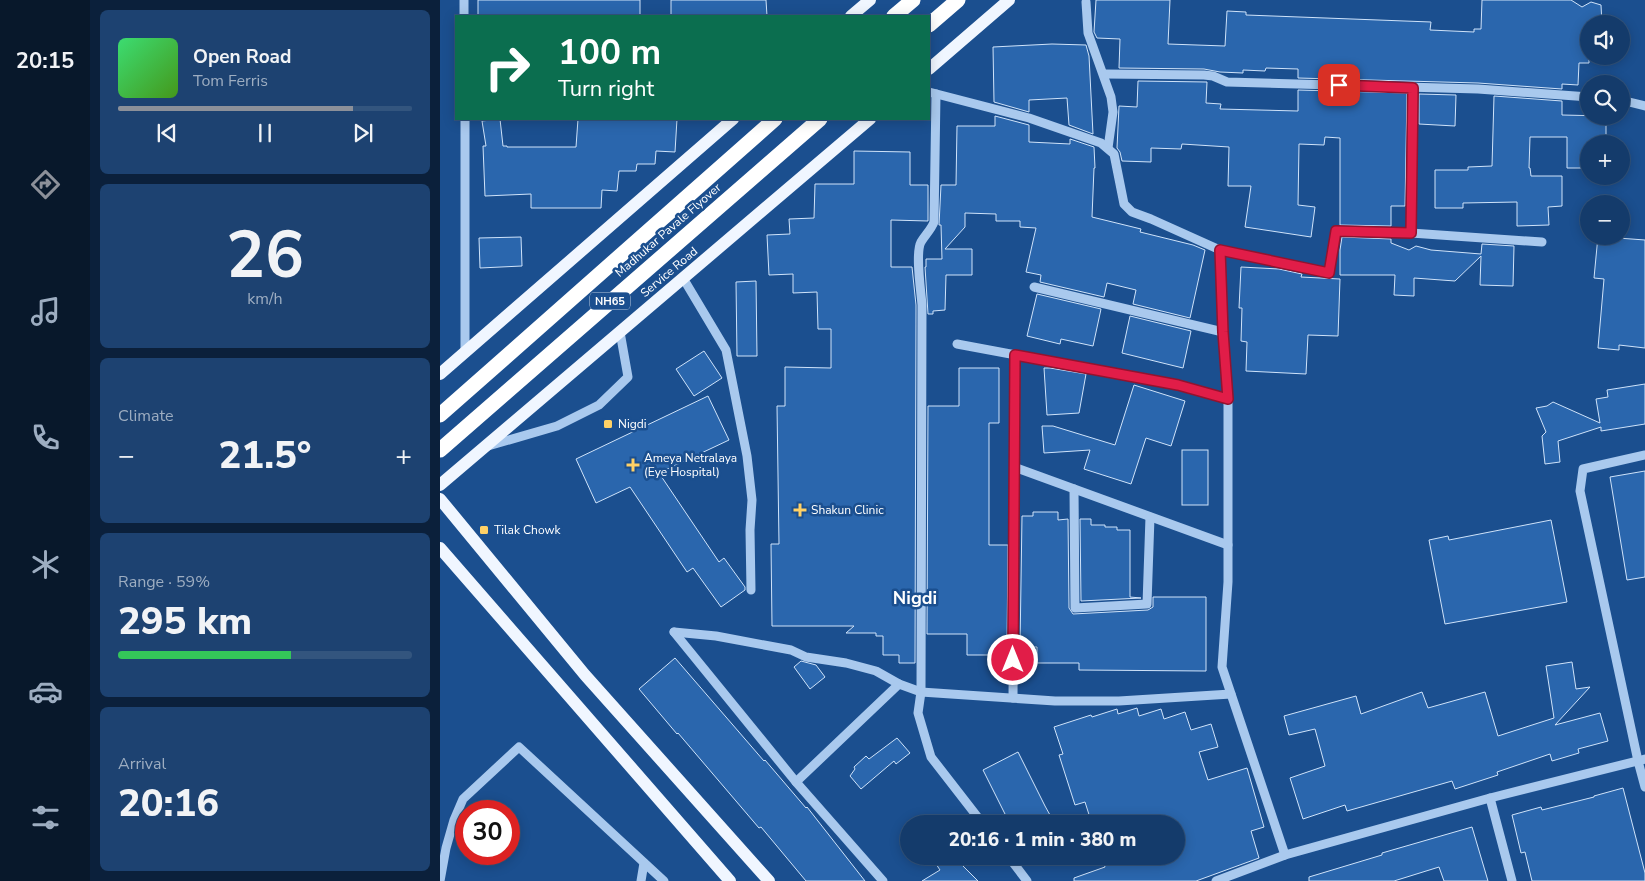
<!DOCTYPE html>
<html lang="en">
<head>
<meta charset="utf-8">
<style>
  :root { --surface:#143b6b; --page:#1d4271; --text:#f1f3f6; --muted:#9dadc1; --line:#33557e; --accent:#8c9099 }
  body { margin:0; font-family:"Nunito Sans",sans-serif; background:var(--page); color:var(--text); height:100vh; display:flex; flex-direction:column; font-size:19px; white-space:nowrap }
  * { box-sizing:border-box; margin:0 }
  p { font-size:16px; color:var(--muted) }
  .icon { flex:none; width:28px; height:28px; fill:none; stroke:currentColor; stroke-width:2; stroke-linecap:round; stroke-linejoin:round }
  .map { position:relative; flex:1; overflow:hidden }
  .sheet { display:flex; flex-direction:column; gap:10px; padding:10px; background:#0b203b; width:350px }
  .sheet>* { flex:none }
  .top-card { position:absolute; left:15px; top:15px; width:475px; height:105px; border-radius:0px; box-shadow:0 2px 12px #0003,0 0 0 1px var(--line); background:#0b6e4f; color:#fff; overflow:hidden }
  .fabs { position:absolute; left:1140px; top:15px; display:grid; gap:10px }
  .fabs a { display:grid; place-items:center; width:50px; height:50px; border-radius:50%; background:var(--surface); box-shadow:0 2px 12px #0003,0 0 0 1px var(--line); font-size:25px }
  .speed { position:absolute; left:15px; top:800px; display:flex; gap:10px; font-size:25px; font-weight:700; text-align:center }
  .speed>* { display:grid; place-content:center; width:65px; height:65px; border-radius:50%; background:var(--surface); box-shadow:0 2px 12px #0003,0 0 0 1px var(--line); line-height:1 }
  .speed .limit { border:8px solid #d22; background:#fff; color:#111 }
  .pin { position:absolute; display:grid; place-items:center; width:42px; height:42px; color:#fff; margin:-21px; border-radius:10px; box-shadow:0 2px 8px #0006 }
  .me { position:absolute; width:55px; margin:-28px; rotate:0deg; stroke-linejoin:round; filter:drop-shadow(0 0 4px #0008) }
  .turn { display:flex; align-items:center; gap:18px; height:105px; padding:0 20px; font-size:22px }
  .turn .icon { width:65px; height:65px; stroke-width:2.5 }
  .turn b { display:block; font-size:35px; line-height:42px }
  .big { font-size:38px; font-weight:800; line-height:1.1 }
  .sheet .tile { flex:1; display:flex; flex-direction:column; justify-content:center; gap:8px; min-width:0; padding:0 18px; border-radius:8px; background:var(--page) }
  .sheet .dial { align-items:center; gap:0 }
  .dial b { font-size:65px; line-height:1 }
  .song { display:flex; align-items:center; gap:15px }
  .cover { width:60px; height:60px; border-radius:8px; background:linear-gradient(135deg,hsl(140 70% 55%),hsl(100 70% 35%)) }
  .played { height:5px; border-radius:2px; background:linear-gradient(90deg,var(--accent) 80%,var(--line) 80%) }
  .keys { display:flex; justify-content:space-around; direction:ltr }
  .heat { display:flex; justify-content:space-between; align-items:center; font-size:28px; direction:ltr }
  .charge { height:8px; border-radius:4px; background:linear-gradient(90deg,#34c759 59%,var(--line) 0) }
  .trip { position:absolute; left:460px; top:815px; width:285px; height:50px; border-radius:25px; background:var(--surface); box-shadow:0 2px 12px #0003,0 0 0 1px var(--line); font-weight:800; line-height:50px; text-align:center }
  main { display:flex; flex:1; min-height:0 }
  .menu { display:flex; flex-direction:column; width:90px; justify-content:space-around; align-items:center; background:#08182b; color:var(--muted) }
  .menu .icon { width:35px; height:35px }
  .menu .current { color:var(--accent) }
  .menu b { font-size:22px; color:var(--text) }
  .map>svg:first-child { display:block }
  .building { fill:#2a66ad; stroke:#cfe3fa }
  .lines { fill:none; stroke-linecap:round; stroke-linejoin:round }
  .minor { stroke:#a9c9ee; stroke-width:9 }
  .major { stroke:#f0f6ff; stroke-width:12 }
  .highway { stroke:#fff; stroke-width:15 }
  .route-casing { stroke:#92132f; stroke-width:12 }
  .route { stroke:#e11d48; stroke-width:9 }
  .poi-dot { fill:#ffd166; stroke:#1b4f8f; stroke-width:2 }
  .labels { text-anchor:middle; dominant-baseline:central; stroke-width:5; stroke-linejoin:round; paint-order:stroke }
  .shield { fill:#1b4f8f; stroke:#bbcadd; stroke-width:1 }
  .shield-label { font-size:11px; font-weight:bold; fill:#fff }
  .street-label { font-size:12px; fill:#fff; stroke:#1b4f8f }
  .poi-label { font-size:12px; fill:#fff; stroke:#1b4f8f; text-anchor:start }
  .district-label { font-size:18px; font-weight:bold; fill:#fff; stroke:#1b4f8f }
</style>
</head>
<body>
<main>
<nav class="menu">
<b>20:15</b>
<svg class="icon current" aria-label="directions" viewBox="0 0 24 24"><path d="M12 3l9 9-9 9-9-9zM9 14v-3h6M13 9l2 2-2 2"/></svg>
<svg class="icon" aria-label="music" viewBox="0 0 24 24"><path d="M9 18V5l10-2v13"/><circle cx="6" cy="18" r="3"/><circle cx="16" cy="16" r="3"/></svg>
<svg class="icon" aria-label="phone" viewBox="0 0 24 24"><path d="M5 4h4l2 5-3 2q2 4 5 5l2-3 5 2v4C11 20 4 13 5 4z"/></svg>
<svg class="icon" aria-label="climate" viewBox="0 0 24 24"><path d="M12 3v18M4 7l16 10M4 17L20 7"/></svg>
<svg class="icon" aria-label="car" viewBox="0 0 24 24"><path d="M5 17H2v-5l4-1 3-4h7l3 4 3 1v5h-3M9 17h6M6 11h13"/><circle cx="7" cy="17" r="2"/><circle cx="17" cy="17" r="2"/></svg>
<svg class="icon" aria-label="filters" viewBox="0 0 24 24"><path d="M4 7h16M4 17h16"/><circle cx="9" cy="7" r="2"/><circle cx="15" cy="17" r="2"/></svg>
</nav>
<section class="sheet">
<div class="tile">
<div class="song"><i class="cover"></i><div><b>Open Road</b><p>Tom Ferris</p></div></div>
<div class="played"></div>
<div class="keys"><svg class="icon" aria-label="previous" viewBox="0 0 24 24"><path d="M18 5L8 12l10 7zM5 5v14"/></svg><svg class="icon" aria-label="pause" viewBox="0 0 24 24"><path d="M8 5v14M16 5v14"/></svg><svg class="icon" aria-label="next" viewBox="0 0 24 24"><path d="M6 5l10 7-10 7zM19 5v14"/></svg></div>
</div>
<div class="tile dial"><b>26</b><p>km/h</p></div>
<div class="tile"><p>Climate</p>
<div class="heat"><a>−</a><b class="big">21.5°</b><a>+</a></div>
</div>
<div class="tile"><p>Range · 59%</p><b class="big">295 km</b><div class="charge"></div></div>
<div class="tile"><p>Arrival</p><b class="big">20:16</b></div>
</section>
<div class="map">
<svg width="1205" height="881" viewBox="0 0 1205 881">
  <rect width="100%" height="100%" fill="#1b4f8f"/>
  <!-- building -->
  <g class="building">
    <rect x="38" y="0" width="162" height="16"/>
    <path d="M231,0H326L327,16H231Z"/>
    <path d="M656,0H730L728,44L785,46L787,11L806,12V15L991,22L990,30L1034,32V29H1041L1042,0H1131L1142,7L1151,2L1161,5L1162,24H1149V63H1139L1138,85L1122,84V89L1038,83L858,78V69L826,68L825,71L803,70V73L780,72L764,69L679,68L680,39L657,38L654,32Z"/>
    <path d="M612,44L646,45L649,56L653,134L629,125L627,98L589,100V112L554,102L553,47Z"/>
    <path d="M698,81L767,82L766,103L781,104L780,109L858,111V90L967,93L965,206H951V226L900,225V138L885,137L884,145L859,144L858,205L875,207L871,237L805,227L811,186H788L789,147L742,144L741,149L711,148V162L682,161L680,152L677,148L679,106L697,107Z"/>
    <path d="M979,94L1016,95L1015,126L979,124Z"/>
    <path d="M1054,96L1122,101V115L1166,116V144H1149V168H1127V137H1090L1089,168H1090L1091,176H1122V206L1108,207L1109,225L1077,226V202L1023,203V208H995V170H1028V167L1052,166Z"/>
    <path d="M555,116L589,125V142L630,144V139L654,147L655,168H654L652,217L701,229L700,232L753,245L765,250L750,318L693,304L696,290L667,283L664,297L600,282L601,275L586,272L596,228L580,227V221H556V214L525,213V227L505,249H532V275H506L505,310L493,311V314H488L485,267H486V259H502L501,225H499L501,185H516L517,126H555Z"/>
    <path d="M60,119L63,146H67V147H136L138,119H237L235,152L216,151L215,164H197L196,171H179L177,191L162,190L161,208H91V194L45,196L43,146H46L42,121Z"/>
    <path d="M414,151L470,152V185H488V221L451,220V267H472L476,305L475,663H459V655H443V636H436V633H406L414,626H332L331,544H339L337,406H345V367L391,368V329H378L377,292L353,293V274L329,275L327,235L350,234L349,219L374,218L375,184H414Z"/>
    <path d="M1158,236H1178V238L1205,240V348L1179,345V350L1158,348L1164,279L1154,278Z"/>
    <path d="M81,237L82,266L40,268L39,238Z"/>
    <path d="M902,237L951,239V243L969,250L976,246L991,250L1041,254L1042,244L1074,246L1073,286L1040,285L1041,256L1015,281L974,278V296L954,295L955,275H900V250Z"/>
    <path d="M801,267L839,269L862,274L861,277L900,279L898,336L868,335L866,374L806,371L807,342L801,341L802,308H799Z"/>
    <path d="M316,281L317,356H297L296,282Z"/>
    <path d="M597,294L661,309L653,346L621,339L620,344L587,336Z"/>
    <path d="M690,316L751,331L743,368L682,353Z"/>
    <path d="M264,351L282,378L254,396L236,369Z"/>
    <path d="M519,368H559V423H549V545H568L567,647H561V655H527V634H487L488,406H519Z"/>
    <path d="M604,368H610L646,374L639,413L607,415Z"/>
    <path d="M1205,384V424L1161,431V427L1118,441L1120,462L1105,464L1102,436L1106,432L1096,408L1107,406L1113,402L1160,423L1156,399L1168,397L1167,390Z"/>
    <path d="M694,385L745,401L731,446L706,438L691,484L644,469L650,450L604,453L602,426H613L675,445Z"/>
    <path d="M268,396L289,440L219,473L279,562L284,558L305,587V590L281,607L253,568L247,572L190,487L156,503L136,459Z"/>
    <rect x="742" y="450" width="26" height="55"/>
    <path d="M1205,471V577L1187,580L1170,477Z"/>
    <path d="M593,512H618V520L628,519L629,608L633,614L708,610L713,607V597H766V671L639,670V663H597V647H580L582,516H593Z"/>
    <path d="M640,519H651V525H665V527H677V530H690V597L701,598L641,601Z"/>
    <path d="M1111,520L1127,602L1005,624L989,540L1008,536L1009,540Z"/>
    <path d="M235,658L324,761L325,760L366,808L367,807L425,881H366L321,827L319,828L238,733L237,734L199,689Z"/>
    <path d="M361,661L376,665L385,677L370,689L354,667Z"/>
    <path d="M1132,662L1136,689L1150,687L1115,725L1160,713L1168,741L1138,749L1139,753L1112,761L1110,754L1057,772L1058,775L1015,789L1012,781L907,811L905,805L863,819L850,778L885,766L875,729L849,735L844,716L916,696L921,714L982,692L988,708L1045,692L1058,736L1114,718L1106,666Z"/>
    <path d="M697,708L699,716L721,709L724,719L745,712L751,730L771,724L778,747L759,752L768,780L807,768L824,827L811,831L819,858L756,881H634V878L665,867L662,856H736V824H652L645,802L635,805L619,755L623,754L614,727L651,715L652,717L677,709L678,714Z"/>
    <path d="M457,738L470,753L456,764L454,761L421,789L410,776L415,769L414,767L426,756L429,759Z"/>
    <path d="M578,752L605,806L615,824H570L543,770Z"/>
    <path d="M1183,788L1205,873V881H1092L1085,852L1081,853L1072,815L1101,807L1102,810L1154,797V796Z"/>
    <path d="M1032,827L1048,881H1004L999,867L954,881H869V877L942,855V853Z"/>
    <path d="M507,856H533L522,865L538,881H482L500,870L496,864Z"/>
  </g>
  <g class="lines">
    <!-- minor -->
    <g class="minor">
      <path d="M24,0V16"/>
      <path d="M646,2L648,33L671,97L673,112L668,148"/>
      <path d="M664,74L764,75L773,76L787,82L1038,89L1149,97"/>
      <path d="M489,92L589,118L661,143L674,154L684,204L692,212L711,219L780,250L889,273L897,231L971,233L1102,242"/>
      <path d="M496,94L494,222C491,230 485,235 481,242C475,253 481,291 482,305L481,692L478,713L491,757L543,824"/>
      <path d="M1181,100L1205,106"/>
      <path d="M25,119V351"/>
      <path d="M971,233L973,87"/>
      <path d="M780,250L783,332L788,399V582L782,667L845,855"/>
      <path d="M243,278L286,350L307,456L312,500L310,530L311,590"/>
      <path d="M594,287L783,332"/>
      <path d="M517,344L738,385L788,399"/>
      <path d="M48,446L117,426L159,405L188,377L180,332"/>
      <path d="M1205,455L1143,469L1140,491L1198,761L1205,787"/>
      <path d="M574,467L788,545"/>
      <path d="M634,489L635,608L707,604L710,517"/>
      <path d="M234,632L276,636L351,650L366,657L406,663L436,671L459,684L481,692L615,701H679L791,694"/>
      <path d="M234,632L356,782L443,881"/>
      <path d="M573,698L575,355"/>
      <path d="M356,782L459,684"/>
      <path d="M1050,798L1072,881"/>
      <path d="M568,856L587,881"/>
      <path d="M0,881L6,848L14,820L23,799L79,747L224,881"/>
      <path d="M201,881L204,863"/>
      <path d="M776,881L845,855L1050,798L1205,759"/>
    </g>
    <!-- major -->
    <g class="major">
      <path d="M411,16L430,0"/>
      <path d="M489,69L569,0"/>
      <path d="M0,374L293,119"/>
      <path d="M0,485L430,119"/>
      <path d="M0,499L145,675L329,881"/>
      <path d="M0,548L290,881"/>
    </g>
    <!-- highway -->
    <g class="highway">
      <path d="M454,16L473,0"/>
      <path d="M489,25L518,0"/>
      <path d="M0,415L335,119"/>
      <path d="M0,450L380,119"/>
    </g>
  </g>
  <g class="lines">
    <!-- route casing -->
    <g class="route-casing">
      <path id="route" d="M573,660L575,355L738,385L788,399L783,332L780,250L889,273L896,231L971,233L973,88L899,85"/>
    </g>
    <!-- route -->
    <use href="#route" class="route"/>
  </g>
  <!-- markers -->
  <g class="poi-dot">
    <rect x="163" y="419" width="10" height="10" rx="2.5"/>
    <path d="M190.5 457.5h5v5h5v5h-5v5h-5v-5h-5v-5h5z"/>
    <path d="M357.5 502.5h5v5h5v5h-5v5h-5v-5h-5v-5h5z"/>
    <rect x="39" y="525" width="10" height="10" rx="2.5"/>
  </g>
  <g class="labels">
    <!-- shield labels -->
    <rect class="shield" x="150" y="292.5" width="40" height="17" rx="4"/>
    <g class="shield-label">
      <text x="170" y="301">NH65</text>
    </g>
    <!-- street labels -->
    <g class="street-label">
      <text transform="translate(228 230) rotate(-41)">Madhukar Pavale Flyover</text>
      <text transform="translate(229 272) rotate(-40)">Service Road</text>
    </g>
    <!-- poi labels -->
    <g class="poi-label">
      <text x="178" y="424">Nigdi</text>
      <text x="204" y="458">Ameya Netralaya<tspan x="204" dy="14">(Eye Hospital)</tspan></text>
      <text x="371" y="510">Shakun Clinic</text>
      <text x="54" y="530">Tilak Chowk</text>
    </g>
    <!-- district labels -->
    <g class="district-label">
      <text x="475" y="598">Nigdi</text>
    </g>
  </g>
</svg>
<div class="fabs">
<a><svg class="icon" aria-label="sound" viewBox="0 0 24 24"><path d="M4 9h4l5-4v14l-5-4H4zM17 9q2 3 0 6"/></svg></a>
<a><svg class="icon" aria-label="search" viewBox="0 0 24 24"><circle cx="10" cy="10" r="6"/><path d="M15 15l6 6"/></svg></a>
<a>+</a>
<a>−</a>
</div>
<div class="speed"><div class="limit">30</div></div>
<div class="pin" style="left:899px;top:85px;background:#d93025"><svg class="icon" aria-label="arrive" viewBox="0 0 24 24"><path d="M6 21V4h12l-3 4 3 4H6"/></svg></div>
<svg class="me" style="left:573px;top:660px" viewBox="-20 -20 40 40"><circle r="17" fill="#e11d48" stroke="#fff" stroke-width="3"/><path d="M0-11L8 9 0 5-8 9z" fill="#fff"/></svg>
<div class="trip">20:16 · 1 min · 380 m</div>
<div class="top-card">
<div class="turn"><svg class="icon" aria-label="right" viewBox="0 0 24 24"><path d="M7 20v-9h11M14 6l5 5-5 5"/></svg><div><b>100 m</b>Turn right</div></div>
</div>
</div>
</main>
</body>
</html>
